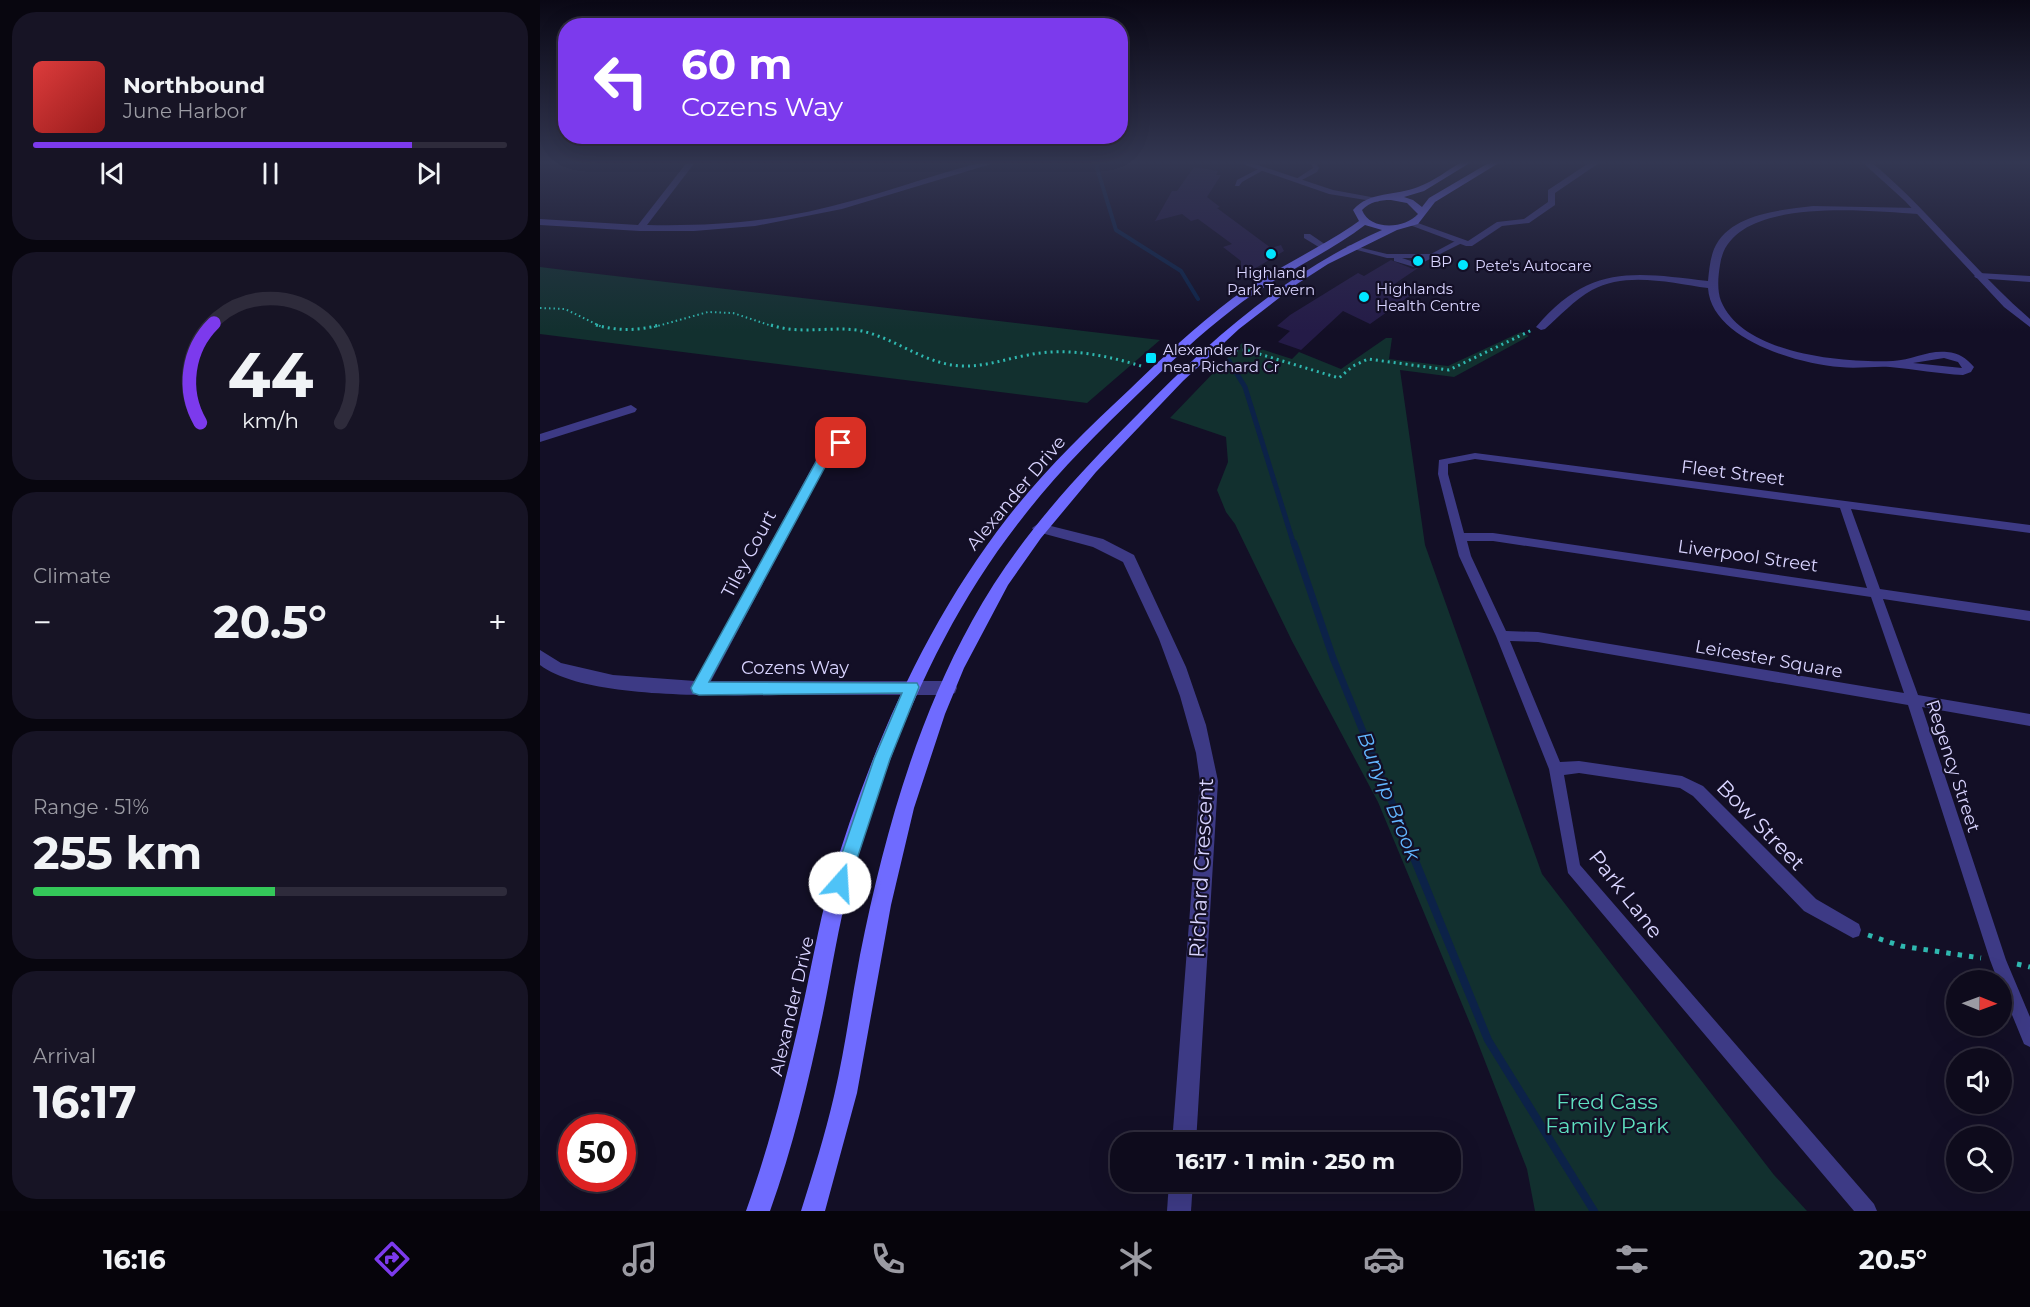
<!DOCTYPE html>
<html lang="en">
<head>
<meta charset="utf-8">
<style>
  :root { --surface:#0e0b1c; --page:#171425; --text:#f1f3f6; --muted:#9b9ba3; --line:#2e2b3b; --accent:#7c3aed }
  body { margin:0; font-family:Montserrat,sans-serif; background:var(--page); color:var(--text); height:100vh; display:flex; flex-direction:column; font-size:22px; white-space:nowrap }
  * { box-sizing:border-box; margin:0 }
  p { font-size:20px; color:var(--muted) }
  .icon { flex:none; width:33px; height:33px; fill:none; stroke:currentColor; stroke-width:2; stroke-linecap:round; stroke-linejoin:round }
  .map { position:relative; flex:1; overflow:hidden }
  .side { display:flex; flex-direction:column; gap:12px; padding:12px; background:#08060f; width:540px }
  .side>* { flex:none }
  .hud { position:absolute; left:18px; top:18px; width:570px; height:126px; border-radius:24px; box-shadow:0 6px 24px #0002,0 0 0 2px var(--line); background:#7c3aed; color:#fff; overflow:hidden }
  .needle { width:39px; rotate:91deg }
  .controls { position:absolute; left:1406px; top:970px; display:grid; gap:12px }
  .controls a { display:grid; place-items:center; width:66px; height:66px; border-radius:50%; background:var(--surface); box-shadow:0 6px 24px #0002,0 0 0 2px var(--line); font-size:30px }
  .speed { position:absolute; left:18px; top:1114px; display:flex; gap:12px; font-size:30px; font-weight:700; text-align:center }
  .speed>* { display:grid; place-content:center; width:78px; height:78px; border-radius:50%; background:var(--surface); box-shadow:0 6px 24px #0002,0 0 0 2px var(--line); line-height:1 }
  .speed .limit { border:9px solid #d22; background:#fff; color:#111 }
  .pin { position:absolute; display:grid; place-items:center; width:51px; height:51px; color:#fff; margin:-26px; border-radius:12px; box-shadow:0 3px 9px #0006 }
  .me { position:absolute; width:66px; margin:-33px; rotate:19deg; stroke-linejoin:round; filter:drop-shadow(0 0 4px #0008) }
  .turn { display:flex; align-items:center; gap:21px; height:126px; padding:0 24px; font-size:27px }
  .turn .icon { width:78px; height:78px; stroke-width:2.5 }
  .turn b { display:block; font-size:42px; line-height:51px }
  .big { font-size:45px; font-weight:700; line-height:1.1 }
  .side .card { flex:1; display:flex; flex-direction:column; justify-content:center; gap:9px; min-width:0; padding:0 21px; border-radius:24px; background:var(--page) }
  .side .dial { align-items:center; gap:0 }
  .dial svg { height:156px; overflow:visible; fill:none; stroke:var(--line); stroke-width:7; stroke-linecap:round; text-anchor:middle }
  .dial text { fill:var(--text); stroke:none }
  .song { display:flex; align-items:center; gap:18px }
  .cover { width:72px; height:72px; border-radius:9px; background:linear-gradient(135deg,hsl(0 70% 55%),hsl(0 70% 35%)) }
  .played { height:6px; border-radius:3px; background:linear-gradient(90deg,var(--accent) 80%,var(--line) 80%) }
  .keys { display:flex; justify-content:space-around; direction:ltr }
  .heat { display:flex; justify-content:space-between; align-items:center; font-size:33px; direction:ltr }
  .charge { height:9px; border-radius:4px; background:linear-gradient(90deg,#34c759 51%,var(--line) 0) }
  .trip { position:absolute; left:570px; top:1132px; width:351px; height:60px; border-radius:24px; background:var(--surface); box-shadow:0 6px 24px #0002,0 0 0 2px var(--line); font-weight:700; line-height:60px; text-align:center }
  .menu { display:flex; height:96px; justify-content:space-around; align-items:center; background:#06040b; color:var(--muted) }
  .menu .icon { width:42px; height:42px }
  .menu .active { color:var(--accent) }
  .menu b { font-size:27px; color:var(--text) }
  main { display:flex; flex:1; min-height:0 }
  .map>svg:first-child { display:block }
  .green { fill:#12302f }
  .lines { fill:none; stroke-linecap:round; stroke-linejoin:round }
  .stream-far3 { stroke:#0c2248; stroke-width:4 }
  .stream-far2 { stroke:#0c2248; stroke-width:5 }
  .stream-far1 { stroke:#0c2248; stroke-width:7 }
  .stream { stroke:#0c2248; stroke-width:8 }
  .building { fill:#241b47 }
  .path-far2 { stroke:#2fb8b0; stroke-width:2; stroke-dasharray:1.5 3; stroke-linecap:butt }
  .path-far1 { stroke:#2fb8b0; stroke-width:3; stroke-dasharray:2 4; stroke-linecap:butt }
  .path { stroke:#2fb8b0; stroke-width:5; stroke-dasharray:4.5 7; stroke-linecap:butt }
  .service { fill:#3d3a85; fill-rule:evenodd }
  .minor { fill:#3d3a85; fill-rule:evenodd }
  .tertiary { fill:#3d3a85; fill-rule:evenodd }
  .secondary { fill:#6f6bff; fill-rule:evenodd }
  .route { fill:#4fc3f7; stroke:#337fa1; stroke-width:1.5 }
  .poi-dot { fill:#00e5ff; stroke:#130f26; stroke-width:2 }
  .labels { text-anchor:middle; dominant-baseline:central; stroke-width:4.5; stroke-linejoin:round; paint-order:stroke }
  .far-poi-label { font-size:15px; fill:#d9d4ff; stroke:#130f26; text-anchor:start }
  .street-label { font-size:18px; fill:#d9d4ff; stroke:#130f26 }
  .water-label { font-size:20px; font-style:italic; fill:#62b6ff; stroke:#130f26 }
  .near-street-label { font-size:21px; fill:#d9d4ff; stroke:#130f26 }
  .near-park-label { font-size:21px; fill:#5fe0c0; stroke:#130f26 }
</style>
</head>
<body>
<main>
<section class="side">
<div class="card">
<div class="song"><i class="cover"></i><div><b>Northbound</b><p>June Harbor</p></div></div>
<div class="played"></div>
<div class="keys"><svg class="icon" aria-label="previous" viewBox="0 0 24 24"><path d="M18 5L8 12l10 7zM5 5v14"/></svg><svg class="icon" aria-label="pause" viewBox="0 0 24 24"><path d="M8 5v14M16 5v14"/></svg><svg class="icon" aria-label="next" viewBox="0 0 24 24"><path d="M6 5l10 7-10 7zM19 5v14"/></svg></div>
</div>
<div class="card dial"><svg viewBox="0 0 100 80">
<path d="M14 69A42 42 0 1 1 86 69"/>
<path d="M14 69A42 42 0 0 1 21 18" stroke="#7c3aed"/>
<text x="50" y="56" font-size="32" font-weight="700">44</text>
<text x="50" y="72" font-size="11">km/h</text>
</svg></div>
<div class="card"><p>Climate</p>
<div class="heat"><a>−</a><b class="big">20.5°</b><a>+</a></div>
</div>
<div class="card"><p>Range · 51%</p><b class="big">255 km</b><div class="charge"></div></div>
<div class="card"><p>Arrival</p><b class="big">16:17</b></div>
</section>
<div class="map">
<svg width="1490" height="1211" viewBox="0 0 1490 1211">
  <rect width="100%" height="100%" fill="#130f26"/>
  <!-- green -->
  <g class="green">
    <path d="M0,267L24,270L620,340L547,403L0,334Z"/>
    <path d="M981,332L989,336L914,377L860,370L885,545L1002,874L1234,1175L1267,1211H995L987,1169L934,1033L838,802L752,641L695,524L686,512L677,490L688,462L686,437L630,418L702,343L752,359L759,352L801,369L846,338H852L849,359L908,366Z"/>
  </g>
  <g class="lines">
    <!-- stream-far3 -->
    <path class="stream-far3" d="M558,161L557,168L576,230L641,271L658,299"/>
    <!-- stream-far2 -->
    <path class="stream-far2" d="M689,361L705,387L754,545"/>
    <!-- stream-far1 -->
    <path class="stream-far1" d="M754,543L793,658L864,832"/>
    <!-- stream -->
    <path class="stream" d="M863,831L948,1040L1054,1211"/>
  </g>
  <!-- building -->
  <g class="building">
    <path d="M654,167L678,171L676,175H681L667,197L680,207L677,208L731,248L741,245L744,251L701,277V261L683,247L692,244L658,219L651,221L642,214L615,221L632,191H637Z"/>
    <path d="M851,260L873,269L881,266L850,287L871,295L830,324L803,311L761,350L738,342L750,331L737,326L750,315L818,273L824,276Z"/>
  </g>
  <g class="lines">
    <!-- path-far2 -->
    <g class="path-far2">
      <path d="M0,308L25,309L62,327"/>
      <path d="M114,327L168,312L193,313L235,327"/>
    </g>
    <!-- path-far1 -->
    <g class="path-far1">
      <path d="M56,325C77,331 98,331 119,325"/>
      <path d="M231,325C263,336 298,324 326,332C359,341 386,364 421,366C445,367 465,359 488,355C526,347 565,355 601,366"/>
      <path d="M690,350H706L799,378L813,366L828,359L909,370L992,330"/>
    </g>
    <!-- path -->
    <g class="path">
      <path d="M1328,935L1361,946L1441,958"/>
      <path d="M1477,964L1490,967"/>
    </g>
    <!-- service -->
    <g class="service">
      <path d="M761,161L775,162L779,168L777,172L758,182L755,180L756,179L773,168L771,164Z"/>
      <path d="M722,167L727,168L702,182L699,186H695L697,180Z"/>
      <path d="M764,234H770L789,247L782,249L764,238Z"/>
      <path d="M919,239L926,241L874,267L854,261V258H847L806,247L810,245L847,254H891ZM862,258H881L874,262Z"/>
      <path d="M935,453L1490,525V533L1311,509L1340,589L1490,611V621L1343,599L1378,695L1490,714V726L1382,707L1466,960L1490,1017V1047L1484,1044L1461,988V981H1458L1450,960L1368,705L998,642L970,641L1020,762L1039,761L1142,776L1163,786L1276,899L1319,924L1321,930L1319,936L1313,938L1264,911L1153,796L1140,788L1039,773L1024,775L1040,865L1334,1204L1337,1211H1314L1028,873L1009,769L956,636L919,556L898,474L899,460ZM935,459L1300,508L1327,588L953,533H924L908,474V464ZM927,541H953L1331,597L1364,693L998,632L966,631L931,556Z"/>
    </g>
    <!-- minor -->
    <g class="minor">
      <path d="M1052,161H1062L1015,193V205L989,223L962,226L932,246H926L867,224L875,222L928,241L957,222L984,219L1008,202V190Z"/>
      <path d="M1273,206L1378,208L1382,211L1378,214C1327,211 1189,195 1180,265C1178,277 1177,290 1181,301C1203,355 1305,363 1353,361C1372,360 1388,350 1407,352C1419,353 1426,358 1434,367L1431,372L1423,375C1399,374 1375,369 1350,367C1333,366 1317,369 1300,367C1258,364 1171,339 1168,288C1132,283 1086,271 1052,290C1034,300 1020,316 1005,329L1001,330L996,327C1049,264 1094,272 1168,281C1169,271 1170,259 1174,249C1189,214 1240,210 1273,206ZM1404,358L1418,362L1422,368L1373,363Z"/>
      <path d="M1439,273L1490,276V282L1436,278L1434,276Z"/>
      <path d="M91,405L97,409L95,412L0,442V434Z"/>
      <path d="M301,439L307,443L292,454L171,681H409L415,683L417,688L415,693L409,695C357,695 305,695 253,695C192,695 47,701 0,665V650L21,663L73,675L155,681L281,451Z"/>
      <path d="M499,523L563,539L594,555L646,667L666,725L678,781L656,1143H632L660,781L656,753L640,696L619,639L583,562L553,547L494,531L492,528Z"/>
      <path d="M629,1182H653L651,1211H627Z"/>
    </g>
    <!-- tertiary -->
    <g class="tertiary">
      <path d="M148,161H156L107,225C153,226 200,224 245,216C307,206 367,183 428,166L447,161H461L302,209L215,226L154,231H100L0,225V219L98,225Z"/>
      <path d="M694,161H706L793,190L842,199L838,202L789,194Z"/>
      <path d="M1321,161H1330C1388,209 1433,270 1490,319V327L1464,307L1365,201Z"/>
    </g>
    <!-- secondary -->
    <path class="secondary" d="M923,161H933L884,191L864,197L873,200L882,207L889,198L952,161H962L895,202L878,224L857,230L788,264L757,284L699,329L643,381L556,472L501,538L468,585L424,668L405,714L374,808L351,905L317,1093L285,1211H261C273,1173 285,1135 294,1096C305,1049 311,1002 320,955C343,840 375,724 432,621C475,542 536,476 600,412C672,338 747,272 842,230L825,225C783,257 734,276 693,309C659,335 629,364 599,393C557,433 515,475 480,521C397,627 346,755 310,884C298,926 292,970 283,1013C269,1080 253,1147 230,1211H206C229,1147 246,1080 261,1014C271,970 278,927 290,884C329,753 384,625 468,517C504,471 546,430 589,390C622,358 656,326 693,298C730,271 773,252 812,226L819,221L813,210C829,191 856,196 878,187C894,181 908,170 923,161ZM851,200L867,203L878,214C865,229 830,231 822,210C830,202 839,200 851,200Z"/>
  </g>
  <!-- sky -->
  <linearGradient id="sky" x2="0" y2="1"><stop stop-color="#0a0815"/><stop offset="0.49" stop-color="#333752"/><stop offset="1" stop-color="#333752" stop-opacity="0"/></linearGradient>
  <rect width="1490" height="331" fill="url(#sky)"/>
  <!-- route -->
  <path class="route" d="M301,440L306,443L292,454L169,682L377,683L379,687L350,759L309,883L307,889L300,891L294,889L292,883L334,759L362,693L159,695L153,693L151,688L282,451Z"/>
  <!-- markers -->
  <g class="poi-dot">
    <circle cx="731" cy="254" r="6"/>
    <circle cx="878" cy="261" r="6"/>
    <circle cx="923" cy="265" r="6"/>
    <circle cx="824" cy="297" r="6"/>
    <rect x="605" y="352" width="12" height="12" rx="3"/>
  </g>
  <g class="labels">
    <!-- far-poi labels -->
    <g class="far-poi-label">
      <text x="890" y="261">BP</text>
      <text x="935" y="265">Pete's Autocare</text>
      <text x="731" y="272" text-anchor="middle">Highland<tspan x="731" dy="17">Park Tavern</tspan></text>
      <text x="836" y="288">Highlands<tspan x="836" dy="17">Health Centre</tspan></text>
      <text x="623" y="349">Alexander Dr<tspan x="623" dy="17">near Richard Cr</tspan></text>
    </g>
    <!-- street labels -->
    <g class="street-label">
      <text transform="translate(1193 473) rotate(7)">Fleet Street</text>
      <text transform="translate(476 493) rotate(-50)">Alexander Drive</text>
      <text transform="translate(209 554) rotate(-62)">Tiley Court</text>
      <text transform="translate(1208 556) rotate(8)">Liverpool Street</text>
      <text transform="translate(1229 659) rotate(10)">Leicester Square</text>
      <text x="255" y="668">Cozens Way</text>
      <text transform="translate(1413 766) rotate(72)">Regency Street</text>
      <text transform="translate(252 1006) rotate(-77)">Alexander Drive</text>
    </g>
    <!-- water labels -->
    <g class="water-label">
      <text transform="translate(849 796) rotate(68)">Bunyip Brook</text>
    </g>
    <!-- near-street labels -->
    <g class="near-street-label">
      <text transform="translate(1221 825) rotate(46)">Bow Street</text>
      <text transform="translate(661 868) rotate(-87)">Richard Crescent</text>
      <text transform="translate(1086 894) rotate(52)">Park Lane</text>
    </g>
    <!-- near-park labels -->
    <g class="near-park-label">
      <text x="1067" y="1101">Fred Cass<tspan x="1067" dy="24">Family Park</tspan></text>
    </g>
  </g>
</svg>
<div class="controls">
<a><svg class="needle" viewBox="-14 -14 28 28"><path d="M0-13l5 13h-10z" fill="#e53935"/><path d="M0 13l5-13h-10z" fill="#9b9ba3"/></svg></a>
<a><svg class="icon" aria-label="sound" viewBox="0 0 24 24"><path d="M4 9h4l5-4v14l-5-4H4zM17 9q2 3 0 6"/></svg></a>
<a><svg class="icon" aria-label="search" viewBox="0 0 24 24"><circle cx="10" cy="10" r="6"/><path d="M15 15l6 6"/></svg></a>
</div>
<div class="speed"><div class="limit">50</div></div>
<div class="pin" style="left:301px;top:443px;background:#d93025"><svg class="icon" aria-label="arrive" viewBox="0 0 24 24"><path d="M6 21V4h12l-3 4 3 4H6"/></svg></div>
<svg class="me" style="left:300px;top:883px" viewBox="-20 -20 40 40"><circle r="19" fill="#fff"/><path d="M0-13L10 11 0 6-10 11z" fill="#4fc3f7"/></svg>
<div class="trip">16:17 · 1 min · 250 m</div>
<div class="hud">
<div class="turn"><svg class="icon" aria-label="left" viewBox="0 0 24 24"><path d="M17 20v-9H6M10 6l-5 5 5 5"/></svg><div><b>60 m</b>Cozens Way</div></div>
</div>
</div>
</main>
<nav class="menu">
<b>16:16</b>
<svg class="icon active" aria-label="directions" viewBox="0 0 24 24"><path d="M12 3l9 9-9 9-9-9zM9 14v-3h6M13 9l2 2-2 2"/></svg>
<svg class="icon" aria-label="music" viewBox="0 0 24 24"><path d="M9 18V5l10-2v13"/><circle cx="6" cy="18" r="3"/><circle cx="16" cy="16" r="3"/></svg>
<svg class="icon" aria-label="phone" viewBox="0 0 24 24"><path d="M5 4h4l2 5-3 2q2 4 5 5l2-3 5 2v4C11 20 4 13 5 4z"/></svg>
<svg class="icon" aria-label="climate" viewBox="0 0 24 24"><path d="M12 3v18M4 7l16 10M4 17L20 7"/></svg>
<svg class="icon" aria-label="car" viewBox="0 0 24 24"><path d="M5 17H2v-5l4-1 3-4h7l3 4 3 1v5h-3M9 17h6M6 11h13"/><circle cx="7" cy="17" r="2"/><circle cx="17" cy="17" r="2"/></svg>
<svg class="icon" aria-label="filters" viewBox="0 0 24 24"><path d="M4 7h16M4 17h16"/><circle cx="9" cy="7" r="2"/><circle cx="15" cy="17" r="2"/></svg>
<b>20.5°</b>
</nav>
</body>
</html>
